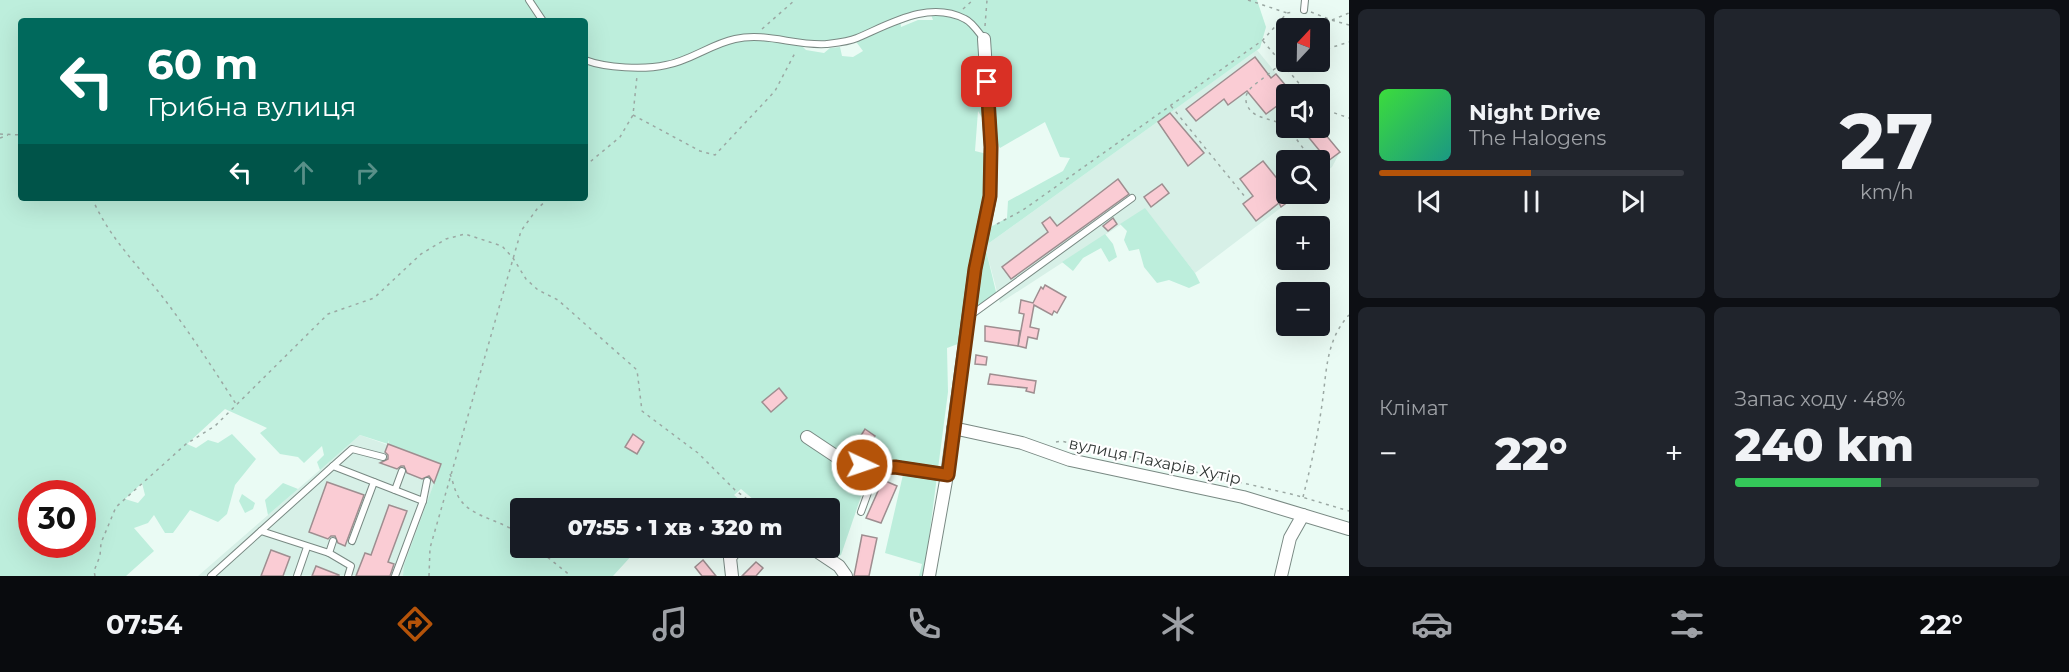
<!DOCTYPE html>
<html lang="uk">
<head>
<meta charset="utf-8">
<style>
  :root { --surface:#171b24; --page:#20242c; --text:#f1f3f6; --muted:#9ea1a6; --line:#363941; --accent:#b45309 }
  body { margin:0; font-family:Montserrat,sans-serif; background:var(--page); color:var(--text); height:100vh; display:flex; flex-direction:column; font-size:22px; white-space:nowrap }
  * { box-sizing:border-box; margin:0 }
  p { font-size:20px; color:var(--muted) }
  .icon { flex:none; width:33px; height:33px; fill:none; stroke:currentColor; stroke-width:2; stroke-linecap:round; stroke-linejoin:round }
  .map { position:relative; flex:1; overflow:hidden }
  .drawer { display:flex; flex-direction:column; gap:9px; padding:9px; background:#0d0f14; width:720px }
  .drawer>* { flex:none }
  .guide { position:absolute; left:18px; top:18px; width:570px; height:183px; border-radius:6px; box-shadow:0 6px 24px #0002; background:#00695c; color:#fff; overflow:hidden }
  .needle { width:39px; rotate:22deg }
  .buttons { position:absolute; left:1276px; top:18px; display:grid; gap:12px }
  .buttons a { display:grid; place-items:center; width:54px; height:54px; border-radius:6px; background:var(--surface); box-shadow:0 6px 24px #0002; font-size:30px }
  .speed { position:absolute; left:18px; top:480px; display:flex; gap:12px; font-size:30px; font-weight:700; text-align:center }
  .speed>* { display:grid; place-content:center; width:78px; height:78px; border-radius:50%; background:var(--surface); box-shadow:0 6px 24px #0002; line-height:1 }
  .speed .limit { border:9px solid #d22; background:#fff; color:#111 }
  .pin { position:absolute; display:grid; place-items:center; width:51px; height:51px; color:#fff; margin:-26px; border-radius:12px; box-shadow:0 3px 9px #0006 }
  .me { position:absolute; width:66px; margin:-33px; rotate:93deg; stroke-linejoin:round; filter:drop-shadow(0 0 4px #0008) }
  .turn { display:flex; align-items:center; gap:21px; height:126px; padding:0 30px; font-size:27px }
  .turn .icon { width:78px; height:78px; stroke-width:2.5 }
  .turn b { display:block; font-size:42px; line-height:51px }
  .lanes { display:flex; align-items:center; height:57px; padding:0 30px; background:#0003; justify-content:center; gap:30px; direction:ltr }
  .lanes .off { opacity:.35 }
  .big { font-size:45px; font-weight:800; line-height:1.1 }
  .drawer .widget { flex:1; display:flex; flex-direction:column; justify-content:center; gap:9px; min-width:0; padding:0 21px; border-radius:9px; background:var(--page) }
  .drawer .dial { align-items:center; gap:0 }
  .dial b { font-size:78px; line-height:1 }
  .song { display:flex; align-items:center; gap:18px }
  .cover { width:72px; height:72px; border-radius:9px; background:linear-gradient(135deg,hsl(120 70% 55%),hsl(170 70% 35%)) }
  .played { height:6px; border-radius:3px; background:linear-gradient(90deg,var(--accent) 50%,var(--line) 50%) }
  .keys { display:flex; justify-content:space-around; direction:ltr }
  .heat { display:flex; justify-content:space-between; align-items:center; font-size:33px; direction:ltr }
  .charge { height:9px; border-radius:4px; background:linear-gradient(90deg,#34c759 48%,var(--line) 0) }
  .drawer .tiles { flex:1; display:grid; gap:9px; grid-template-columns:repeat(2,1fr) }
  .trip { position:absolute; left:510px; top:498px; width:330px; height:60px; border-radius:6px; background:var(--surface); box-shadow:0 6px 24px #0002; font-weight:800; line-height:60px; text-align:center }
  .tab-bar { display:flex; height:96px; justify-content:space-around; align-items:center; background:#090b0e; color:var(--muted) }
  .tab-bar .icon { width:42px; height:42px }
  .tab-bar .current { color:var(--accent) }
  .tab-bar b { font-size:27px; color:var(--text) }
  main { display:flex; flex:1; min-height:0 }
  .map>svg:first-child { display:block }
  .built { fill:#d7f0e7 }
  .green { fill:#bdeedc; fill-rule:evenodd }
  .building { fill:#faccd4; stroke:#9e8e90; stroke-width:1.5 }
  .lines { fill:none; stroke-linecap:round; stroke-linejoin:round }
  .service-casing { stroke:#798983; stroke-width:8 }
  .minor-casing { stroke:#798983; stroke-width:14 }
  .path { stroke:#9ba8a3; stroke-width:1.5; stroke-dasharray:3 4.5; stroke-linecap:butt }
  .service { stroke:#fff; stroke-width:6 }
  .minor { stroke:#fff; stroke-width:12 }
  .route-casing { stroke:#753606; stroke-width:15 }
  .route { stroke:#b45309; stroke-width:10 }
  .labels { text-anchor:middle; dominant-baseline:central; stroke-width:4.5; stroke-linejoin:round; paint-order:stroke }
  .street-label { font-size:16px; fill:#313735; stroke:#fff }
</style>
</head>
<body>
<main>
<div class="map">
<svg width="1349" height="576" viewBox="0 0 1349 576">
  <rect width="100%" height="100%" fill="#eafbf4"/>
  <!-- built -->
  <g class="built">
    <path d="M1257,50L1293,94H1287V128H1320L1340,152L1332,167L1320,177V160H1287V194H1299L1195,273L1145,209L1000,303L985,246Z"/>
    <path d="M360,435L441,464L405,565L403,576H198Z"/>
  </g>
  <!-- green -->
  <g class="green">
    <path d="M0,0H1257L1266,27L1260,48L985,246L997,296L982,307L972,302L966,341L947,348L948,392L924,576H919L922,564L885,553L905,466L834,455L866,482L841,555L831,560L812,548H830V508H759L761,506L741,489L734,495L749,508H520V548H681L634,553L613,576H403L404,565L441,464L389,445V440L388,444L360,435L320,470L317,462L324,455L322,446L304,463L298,457L280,454L260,433L267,428L225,409L187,444L196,448L208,440L218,443L232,434L256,459L235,485L227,514L218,522L190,510L173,533H165L154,515L148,523L134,528L154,551L126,576H0ZM930,12L933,20H918L901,27L900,18ZM21,21H585V198H21ZM854,39L863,51L853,57L842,56L840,47L830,48L824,53L806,50L800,44ZM978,111L1000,148L1045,122L1060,157L1070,158L1063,171L1008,201L1007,218L983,231L991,155L975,151ZM142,483L145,495L138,503L125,499ZM32,494H82V544H32Z"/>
    <path d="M1145,208L1195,273L1200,283L1189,288L1169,280L1157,283L1144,267L1139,249L1129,251L1124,240L1127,231L1120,224Z"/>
    <path d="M1105,234L1113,244L1117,257L1109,262L1101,248L1083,258L1073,271L1062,262Z"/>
    <path d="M283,483L298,489L268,515L265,500Z"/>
    <path d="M242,494L255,503L253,509L245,513L239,501Z"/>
  </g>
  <!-- building -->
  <g class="building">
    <path d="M1255,57L1271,78L1276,74L1293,94H1287V110L1281,103L1266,114L1247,91L1228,105L1224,99L1196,121L1186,109Z"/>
    <path d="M1170,113L1204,153L1188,166L1158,122Z"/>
    <path d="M1301,128H1320L1340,152L1328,161Z"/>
    <path d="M1263,161L1279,181L1287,174V194H1299L1281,207L1279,203L1256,221L1243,204L1253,196L1240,179Z"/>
    <path d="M1118,179L1129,194L1011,279L1002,267L1048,232L1042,223L1050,217L1057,226Z"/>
    <path d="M1162,184L1169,193L1151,207L1144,197Z"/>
    <path d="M1113,218L1117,224L1108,231L1103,226Z"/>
    <path d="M1045,285L1066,297L1057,313L1054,311L1052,315L1034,305L1030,327L1039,329L1037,339L1028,337L1026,348L1018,346L1024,314L1019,313L1021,300L1033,303L1041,287L1043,289Z"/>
    <path d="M985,326L1020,331L1018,346L985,341Z"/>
    <path d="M976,355L987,357L986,365L975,364Z"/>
    <path d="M990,374L1036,381L1034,393L1026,391L1027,388L988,384Z"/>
    <path d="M779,388L787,398L771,412L762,402Z"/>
    <path d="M865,429L875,436L870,444L860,437Z"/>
    <path d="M633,434L644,442L637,454L625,447Z"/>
    <path d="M388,444L441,464L434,483L429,476L422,479L407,473L404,466H401L397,469L380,463L388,459V455L385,452Z"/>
    <path d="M883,480L897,486L881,523L866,518Z"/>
    <path d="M327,482L364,495L345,546L338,543L335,536H331L328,539L309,532Z"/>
    <path d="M389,505L407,511L388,562L394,564L390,576H356L365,553L371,555Z"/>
    <path d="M862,535L877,538L869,576H854Z"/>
    <path d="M271,550L290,557L283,576H261Z"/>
    <path d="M703,560L716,576H702L695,567Z"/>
    <path d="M756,562L763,568L756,576H742Z"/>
    <path d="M316,566L339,575V576H312Z"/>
  </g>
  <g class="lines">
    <!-- service casing -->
    <g class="service-casing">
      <g id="service">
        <path d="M529,0L543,21"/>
        <path d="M1304,10L1305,0"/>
        <path d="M585,60C606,68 644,70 666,65C690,61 711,44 735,39C766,32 795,46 826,44C835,43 848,42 857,38C890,24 929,0 965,19C972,22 979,33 984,39"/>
        <path d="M971,315L1132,198"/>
        <path d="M333,466L352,449L383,457"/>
        <path d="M395,490L402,471"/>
        <path d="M423,501L427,481"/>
        <path d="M861,512L877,468"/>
        <path d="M261,531L329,553L351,566L348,576"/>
        <path d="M352,541L374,482"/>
        <path d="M329,553L333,541"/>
        <path d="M211,576L333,466L423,501L395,576"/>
        <path d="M297,576L307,547"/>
      </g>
    </g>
    <!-- minor casing -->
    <g class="minor-casing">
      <g id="minor">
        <path d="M953,428L1022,443L1070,460L1243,497L1349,529"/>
        <path d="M807,437L837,457L853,463L874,468L895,467L947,475"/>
        <path d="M812,548L839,566L846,576"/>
        <path d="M732,576L730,558L737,548"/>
        <path d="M929,576L947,475L975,269L990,197L991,147L984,39"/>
        <path d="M1281,576L1290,538L1303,515"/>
      </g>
    </g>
    <!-- path -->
    <g class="path">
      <path d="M1248,0L1287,13"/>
      <path d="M963,9L973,0"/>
      <path d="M1311,12L1331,20L1349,25"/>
      <path d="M1332,20L1349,13"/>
      <path d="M985,26L987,0"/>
      <path d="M762,29L795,0"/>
      <path d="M1263,41L1308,94"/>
      <path d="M1320,51L1349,42"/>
      <path d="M1289,62C1277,65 1268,75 1258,82C1250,88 1243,94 1247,105C1254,121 1274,117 1286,127C1293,133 1298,142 1304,149"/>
      <path d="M1171,106L1246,198"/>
      <path d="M1320,108L1349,118"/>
      <path d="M633,115L700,151L715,155L775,91L796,51"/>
      <path d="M0,134L21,135"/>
      <path d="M0,138L8,135"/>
      <path d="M585,166L620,137L633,115L637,76"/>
      <path d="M92,198C110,240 141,268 168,304C192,336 214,370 236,404"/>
      <path d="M997,224L1023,210L1263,40L1287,13L1294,12"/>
      <path d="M1056,442L1061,441L1295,495L1349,511"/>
      <path d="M450,474C453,481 454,489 458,496C469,518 502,519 520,535"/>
      <path d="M1303,497C1310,469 1317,440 1321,411C1327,376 1324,342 1349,315"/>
      <path d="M536,548L571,576"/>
      <path d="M95,576L94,571L100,556L101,543L116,507L186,444L215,426L328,314L374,298L421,254L446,239L465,234L502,246L513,258L526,279L538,290L558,300L637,370L642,411L698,453L735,490L759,508"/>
      <path d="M429,576L430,548L521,231L537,209L549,198"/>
    </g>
    <!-- service -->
    <use href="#service" class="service"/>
    <!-- minor -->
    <use href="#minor" class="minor"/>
  </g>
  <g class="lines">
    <!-- route casing -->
    <g class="route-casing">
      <path id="route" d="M862,465L874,468L895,467L948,475L975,269L990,196L991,147L987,82"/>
    </g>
    <!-- route -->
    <use href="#route" class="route"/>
  </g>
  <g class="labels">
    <!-- street labels -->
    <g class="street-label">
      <text transform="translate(1155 461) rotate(12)">вулиця Пахарів Хутір</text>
    </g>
  </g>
</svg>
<div class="buttons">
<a><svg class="needle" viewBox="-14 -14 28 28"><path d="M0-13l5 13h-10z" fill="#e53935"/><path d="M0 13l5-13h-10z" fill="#9ea1a6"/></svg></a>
<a><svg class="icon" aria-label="sound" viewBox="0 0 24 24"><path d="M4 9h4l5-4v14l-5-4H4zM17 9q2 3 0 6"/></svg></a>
<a><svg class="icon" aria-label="search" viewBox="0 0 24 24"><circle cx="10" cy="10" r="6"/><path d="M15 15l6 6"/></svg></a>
<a>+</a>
<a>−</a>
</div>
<div class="speed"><div class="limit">30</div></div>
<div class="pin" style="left:987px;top:82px;background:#d93025"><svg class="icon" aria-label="arrive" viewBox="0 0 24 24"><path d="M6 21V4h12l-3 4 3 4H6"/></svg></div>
<svg class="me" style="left:862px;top:465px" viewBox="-20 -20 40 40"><circle r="17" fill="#b45309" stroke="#fff" stroke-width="3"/><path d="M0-11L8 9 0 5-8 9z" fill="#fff"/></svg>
<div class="trip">07:55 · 1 хв · 320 m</div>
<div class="guide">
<div class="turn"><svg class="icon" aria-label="left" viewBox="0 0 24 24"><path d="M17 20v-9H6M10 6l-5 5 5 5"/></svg><div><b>60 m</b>Грибна вулиця</div></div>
<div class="lanes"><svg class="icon" aria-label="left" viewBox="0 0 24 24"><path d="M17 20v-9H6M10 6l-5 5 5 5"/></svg><svg class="icon off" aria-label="ahead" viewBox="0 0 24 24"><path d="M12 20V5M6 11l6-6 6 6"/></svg><svg class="icon off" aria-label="right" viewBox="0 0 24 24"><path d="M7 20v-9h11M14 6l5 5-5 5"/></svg></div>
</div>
</div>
<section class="drawer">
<div class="tiles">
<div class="widget">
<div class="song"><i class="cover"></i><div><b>Night Drive</b><p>The Halogens</p></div></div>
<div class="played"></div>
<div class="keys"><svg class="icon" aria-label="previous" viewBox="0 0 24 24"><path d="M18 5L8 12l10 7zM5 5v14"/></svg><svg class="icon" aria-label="pause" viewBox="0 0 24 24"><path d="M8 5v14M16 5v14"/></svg><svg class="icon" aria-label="next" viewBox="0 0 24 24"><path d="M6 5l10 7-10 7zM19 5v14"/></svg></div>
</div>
<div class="widget dial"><b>27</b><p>km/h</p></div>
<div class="widget"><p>Клімат</p>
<div class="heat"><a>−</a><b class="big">22°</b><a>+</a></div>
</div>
<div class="widget"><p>Запас ходу · 48%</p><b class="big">240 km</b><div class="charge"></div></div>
</div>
</section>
</main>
<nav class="tab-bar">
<b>07:54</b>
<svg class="icon current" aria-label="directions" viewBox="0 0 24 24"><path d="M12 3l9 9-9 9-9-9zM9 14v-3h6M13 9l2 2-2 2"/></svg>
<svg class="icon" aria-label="music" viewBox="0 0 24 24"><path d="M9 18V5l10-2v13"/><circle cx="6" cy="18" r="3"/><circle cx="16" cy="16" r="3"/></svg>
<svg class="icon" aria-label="phone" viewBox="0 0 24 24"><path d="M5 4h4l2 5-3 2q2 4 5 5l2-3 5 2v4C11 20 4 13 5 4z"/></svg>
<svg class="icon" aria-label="climate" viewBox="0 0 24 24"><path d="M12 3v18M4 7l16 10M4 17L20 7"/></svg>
<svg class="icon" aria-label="car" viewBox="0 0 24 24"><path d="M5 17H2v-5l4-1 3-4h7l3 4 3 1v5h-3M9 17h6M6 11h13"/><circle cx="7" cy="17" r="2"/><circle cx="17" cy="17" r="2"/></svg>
<svg class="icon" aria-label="filters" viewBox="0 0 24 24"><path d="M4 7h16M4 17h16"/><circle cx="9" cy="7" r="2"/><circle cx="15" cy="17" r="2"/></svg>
<b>22°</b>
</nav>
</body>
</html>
